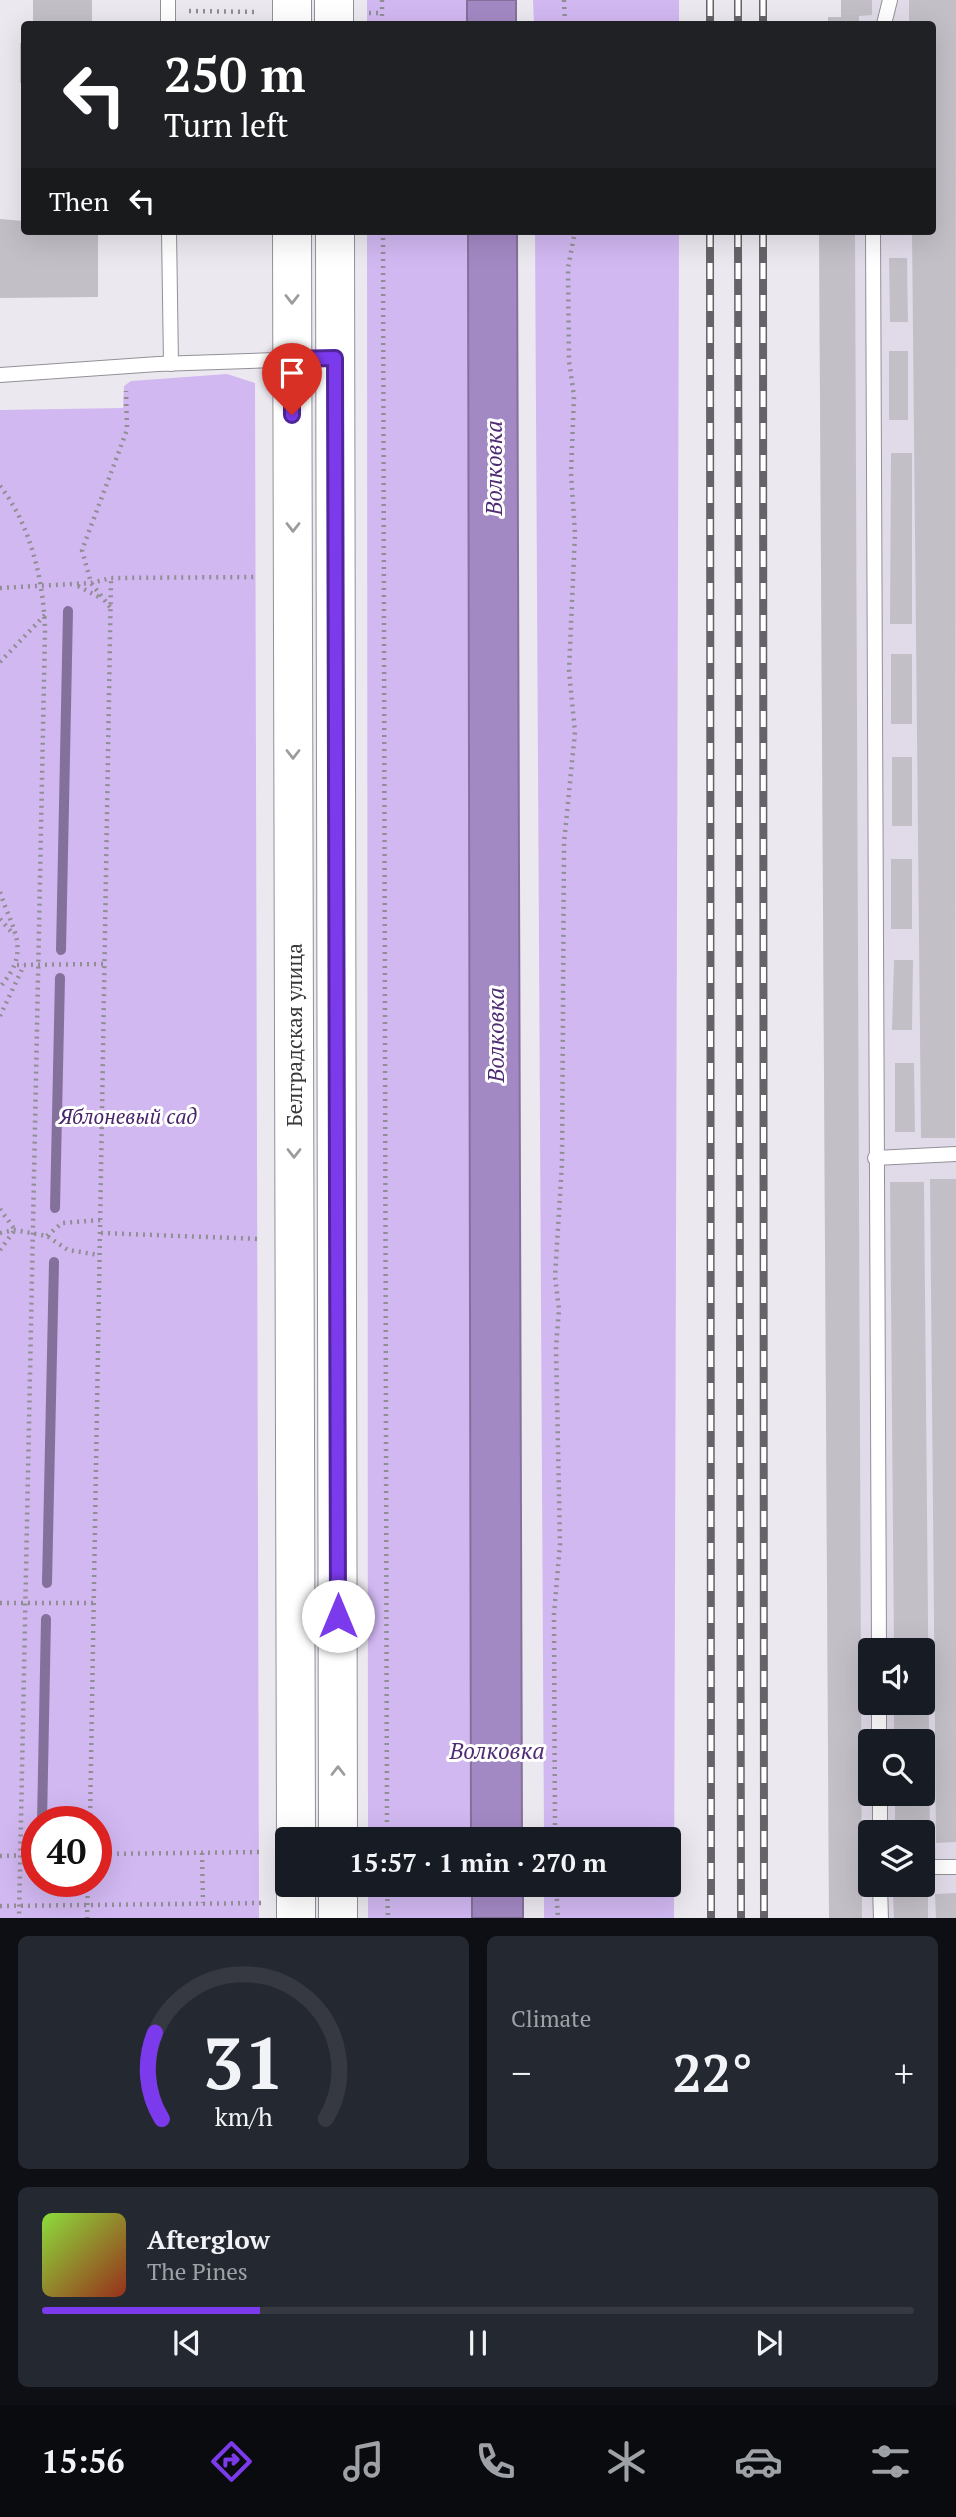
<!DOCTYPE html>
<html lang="en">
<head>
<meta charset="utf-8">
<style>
  :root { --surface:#171b24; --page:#242831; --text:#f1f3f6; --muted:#9ea1a6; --line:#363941; --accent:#7c3aed }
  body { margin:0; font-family:"PT Serif",serif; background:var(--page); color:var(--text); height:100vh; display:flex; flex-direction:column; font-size:26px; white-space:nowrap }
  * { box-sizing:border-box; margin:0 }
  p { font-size:23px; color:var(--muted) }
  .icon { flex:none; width:38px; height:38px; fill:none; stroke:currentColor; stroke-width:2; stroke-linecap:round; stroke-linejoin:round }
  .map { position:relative; height:1918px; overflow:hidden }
  .panel { display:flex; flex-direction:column; gap:18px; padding:18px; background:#0d0f14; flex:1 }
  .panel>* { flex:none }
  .banner { position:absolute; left:21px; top:21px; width:915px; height:214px; border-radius:7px; box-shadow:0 7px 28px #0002; background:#202124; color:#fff; overflow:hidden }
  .controls { position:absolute; left:858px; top:1638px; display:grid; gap:14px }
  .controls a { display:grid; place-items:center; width:77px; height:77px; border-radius:7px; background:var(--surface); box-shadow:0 7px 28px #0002; font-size:35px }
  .speed { position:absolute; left:21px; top:1806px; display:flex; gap:14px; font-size:35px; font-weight:700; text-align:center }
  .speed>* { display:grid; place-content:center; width:91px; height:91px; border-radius:50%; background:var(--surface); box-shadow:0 7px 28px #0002; line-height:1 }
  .speed .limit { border:10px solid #d22; background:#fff; color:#111 }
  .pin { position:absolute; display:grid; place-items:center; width:60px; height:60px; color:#fff; margin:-72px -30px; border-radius:50% 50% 50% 0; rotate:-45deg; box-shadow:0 0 7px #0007 }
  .pin .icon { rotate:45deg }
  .me { position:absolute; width:77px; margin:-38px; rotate:0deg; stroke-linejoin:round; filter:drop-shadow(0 0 5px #0008) }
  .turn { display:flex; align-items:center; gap:24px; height:147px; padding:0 28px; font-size:32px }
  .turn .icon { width:91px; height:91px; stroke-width:2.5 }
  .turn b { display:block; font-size:49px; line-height:60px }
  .then { display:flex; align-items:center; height:66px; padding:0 28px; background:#0003; gap:14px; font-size:26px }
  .big { font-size:52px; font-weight:600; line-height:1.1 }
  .panel .card { flex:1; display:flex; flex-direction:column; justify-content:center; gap:10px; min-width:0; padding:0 24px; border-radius:10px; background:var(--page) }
  .panel .dial { align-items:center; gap:0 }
  .dial svg { height:182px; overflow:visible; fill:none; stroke:var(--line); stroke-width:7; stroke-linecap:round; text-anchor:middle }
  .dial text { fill:var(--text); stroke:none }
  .song { display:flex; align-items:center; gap:21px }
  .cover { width:84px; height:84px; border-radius:10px; background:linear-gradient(135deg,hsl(90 70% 55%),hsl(10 70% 35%)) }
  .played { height:7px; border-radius:4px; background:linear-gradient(90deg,var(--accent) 25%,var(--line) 25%) }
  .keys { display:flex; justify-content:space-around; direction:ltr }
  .heat { display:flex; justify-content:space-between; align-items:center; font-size:38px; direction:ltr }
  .panel .tiles { flex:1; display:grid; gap:18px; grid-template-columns:1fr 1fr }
  .card:last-child { grid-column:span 2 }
  .trip { position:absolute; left:275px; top:1827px; width:406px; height:70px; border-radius:7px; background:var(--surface); box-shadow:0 7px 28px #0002; font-weight:600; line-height:70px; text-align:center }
  .dock { display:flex; height:112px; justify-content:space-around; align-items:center; background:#090b0e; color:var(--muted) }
  .dock .icon { width:49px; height:49px }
  .dock .selected { color:var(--accent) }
  .dock b { font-size:32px; color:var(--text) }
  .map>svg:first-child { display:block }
  .built { fill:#e1dbe9; fill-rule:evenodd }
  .green { fill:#d1b8f1; fill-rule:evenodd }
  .water { fill:#a389c4; stroke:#84719b; stroke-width:2 }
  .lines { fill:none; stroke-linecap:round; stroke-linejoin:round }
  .stream { stroke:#84719b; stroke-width:10 }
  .building { fill:#c3bfc7 }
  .lane-casing { stroke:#939097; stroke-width:16 }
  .secondary-casing { stroke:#939097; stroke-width:40 }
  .path { stroke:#918e93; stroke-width:4.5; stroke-dasharray:2 5; stroke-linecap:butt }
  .lane { stroke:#fff; stroke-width:14 }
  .secondary { stroke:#fff; stroke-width:38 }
  .rail-casing { stroke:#656367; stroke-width:8 }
  .rail { stroke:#fff; stroke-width:5; stroke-dasharray:16; stroke-linecap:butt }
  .oneway { stroke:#9c9c9d }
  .route-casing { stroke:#51269a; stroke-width:18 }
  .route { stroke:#7c3aed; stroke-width:12 }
  .labels { text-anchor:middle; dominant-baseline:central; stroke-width:6; stroke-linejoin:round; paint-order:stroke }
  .street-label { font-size:21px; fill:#3a383b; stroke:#fff }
  .park-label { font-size:21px; font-style:italic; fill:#48246b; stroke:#fff }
  .water-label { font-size:23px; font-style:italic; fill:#502c74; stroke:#fff }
</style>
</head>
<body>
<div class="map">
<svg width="956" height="1919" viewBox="0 0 956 1919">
  <rect width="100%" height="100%" fill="#ece8f0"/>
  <!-- built -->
  <path class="built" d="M841,0H956V1918H829L819,231H933V24H828V17H841ZM870,1650H922V1703H870ZM870,1741H922V1794H870ZM870,1832H922V1885H870Z"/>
  <!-- green -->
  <g class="green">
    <rect x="367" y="0" width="100" height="24"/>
    <path d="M533,0H679V24H534Z"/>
    <path d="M367,231H468L472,1839H368Z"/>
    <path d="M535,231H679L674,1918H544V1885H668V1839H544Z"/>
    <path d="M227,374L255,383L259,1918H0V410L123,408L124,386L131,381ZM37,1822H96V1881H37Z"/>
    <rect x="368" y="1885" width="104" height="33"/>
  </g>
  <!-- water -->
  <g class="water">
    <rect x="467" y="0" width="49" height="24"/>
    <path d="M468,231H517L522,1839H471Z"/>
    <rect x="472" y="1885" width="51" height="33"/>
  </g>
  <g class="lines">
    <!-- stream -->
    <g class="stream">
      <path d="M61,950L68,611"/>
      <path d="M55,1208L60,978"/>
      <path d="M47,1583L54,1262"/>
      <path d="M42,1822L46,1619"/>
    </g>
  </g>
  <!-- building -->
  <g class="building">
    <rect x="33" y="0" width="59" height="24"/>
    <path d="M841,0H872V15L859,16V24H828V17H841Z"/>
    <path d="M909,0H956L955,1138H921L912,231H933V24H909Z"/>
    <rect x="20" y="43" width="4" height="40"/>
    <path d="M0,219L24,221V231H98V297L0,298Z"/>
    <path d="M819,231H855L862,1919H829Z"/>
    <path d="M889,258H907L908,322H890Z"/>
    <rect x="889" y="351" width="19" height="69"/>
    <path d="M891,453H912V624H890Z"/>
    <rect x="891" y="654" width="21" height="70"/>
    <rect x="892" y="757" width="20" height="69"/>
    <rect x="891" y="859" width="21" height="70"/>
    <path d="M894,960H913L912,1030H892Z"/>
    <path d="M895,1063H914L915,1132H895Z"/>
    <path d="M930,1179H956V1842L936,1843Z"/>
    <path d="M890,1182H924L930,1840H922V1832H895V1794H922V1741H894V1703H922V1650H894Z"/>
    <path d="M928,1893V1919H894L893,1894Z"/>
    <path d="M956,1893V1919H936L935,1894Z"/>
  </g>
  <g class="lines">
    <!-- lane casing -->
    <g class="lane-casing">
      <g id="lane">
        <path d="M168,0V24"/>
        <path d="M884,24L890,0"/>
        <path d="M169,231L171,364"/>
        <path d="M873,231L879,1650"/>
        <path d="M0,375L158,364L334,358"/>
        <path d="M875,1158L956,1154"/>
        <path d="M879,1703V1741"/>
        <path d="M880,1794V1832"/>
        <path d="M922,1867H956"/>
        <path d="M880,1885L881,1919"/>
      </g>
    </g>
    <!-- secondary casing -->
    <g class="secondary-casing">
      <g id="secondary">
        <path d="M334,0V24"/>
        <path d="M292,24V0"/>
        <path d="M292,231L296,1839"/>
        <path d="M335,231L338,1839"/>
        <path d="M296,1885V1919"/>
        <path d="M338,1885V1919"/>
      </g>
    </g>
    <!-- path -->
    <g class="path">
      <path d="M382,0V24"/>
      <path d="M564,0L565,24"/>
      <path d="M189,11L257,12"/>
      <path d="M369,13H382"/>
      <path d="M383,231L387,1839"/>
      <path d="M0,486C31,525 44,583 45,631L19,1919"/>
      <path d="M78,586L101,598"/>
      <path d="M0,588L91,583L111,578L256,577"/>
      <path d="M110,607L91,583L82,550L127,430L126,391"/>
      <path d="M0,662L45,615"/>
      <path d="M0,892C13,932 32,950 0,987"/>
      <path d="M0,919L14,935"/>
      <path d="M17,965L106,964"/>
      <path d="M0,1016L24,965"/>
      <path d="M0,1209L15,1230"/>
      <path d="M0,1233L15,1230L47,1236L68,1250L99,1255"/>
      <path d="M101,1233L260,1239"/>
      <path d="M47,1236L62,1223L101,1220"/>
      <path d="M0,1250L14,1231"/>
      <path d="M0,1603H93"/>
      <path d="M90,1822L111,578"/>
      <path d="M555,1839L554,1614L560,1544L556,1347L559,1309L555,1277L562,1163L564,843L575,732L569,671L575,533L571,473L574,396L569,361L568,268L575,231"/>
      <path d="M202,1853L203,1903"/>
      <path d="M96,1854L263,1852"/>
      <path d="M0,1856L37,1855"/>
      <path d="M387,1885L388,1919"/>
      <path d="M556,1885L558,1919"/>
      <path d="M0,1906L262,1903"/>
      <path d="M87,1919L88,1881"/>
    </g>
    <!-- lane -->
    <use href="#lane" class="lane"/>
    <!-- secondary -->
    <use href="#secondary" class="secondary"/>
    <!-- rail casing -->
    <g class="rail-casing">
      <g id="rail">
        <path d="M710,0V24"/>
        <path d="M738,0V24"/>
        <path d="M763,0V24"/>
        <path d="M710,231L711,1919"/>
        <path d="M738,231L741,1919"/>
        <path d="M763,231L764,1919"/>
      </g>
    </g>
    <!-- rail -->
    <use href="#rail" class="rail"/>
  </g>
  <!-- one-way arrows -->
  <defs><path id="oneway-chevron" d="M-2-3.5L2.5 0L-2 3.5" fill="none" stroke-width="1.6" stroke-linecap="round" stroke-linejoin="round" transform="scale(1.75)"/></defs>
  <g class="oneway">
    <use href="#oneway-chevron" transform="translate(292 299) rotate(90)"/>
    <use href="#oneway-chevron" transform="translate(293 527) rotate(90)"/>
    <use href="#oneway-chevron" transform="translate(293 754) rotate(90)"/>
    <use href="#oneway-chevron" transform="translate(294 1153) rotate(90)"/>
    <use href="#oneway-chevron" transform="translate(338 1771) rotate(-90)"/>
  </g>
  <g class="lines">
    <!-- route casing -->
    <g class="route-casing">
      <path id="route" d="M292,415V359L335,358L338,1616"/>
    </g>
    <!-- route -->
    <use href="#route" class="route"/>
  </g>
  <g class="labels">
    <!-- street labels -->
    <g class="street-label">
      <text transform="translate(294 1035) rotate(-90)">Белградская улица</text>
    </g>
    <!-- park labels -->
    <g class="park-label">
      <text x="128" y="1116">Яблоневый сад</text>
    </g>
    <!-- water labels -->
    <g class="water-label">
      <text transform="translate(493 468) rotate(-90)">Волковка</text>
      <text transform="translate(495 1035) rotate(-90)">Волковка</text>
      <text x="497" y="1750">Волковка</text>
    </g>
  </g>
</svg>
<div class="controls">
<a><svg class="icon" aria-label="sound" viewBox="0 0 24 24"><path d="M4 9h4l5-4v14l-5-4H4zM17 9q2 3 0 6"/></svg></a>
<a><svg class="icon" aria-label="search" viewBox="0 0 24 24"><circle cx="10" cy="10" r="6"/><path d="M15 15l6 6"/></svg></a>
<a><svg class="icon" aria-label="layers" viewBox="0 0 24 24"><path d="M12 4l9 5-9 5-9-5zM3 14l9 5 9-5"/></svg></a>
</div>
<div class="speed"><div class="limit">40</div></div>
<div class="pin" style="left:292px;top:415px;background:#d93025"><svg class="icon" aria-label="arrive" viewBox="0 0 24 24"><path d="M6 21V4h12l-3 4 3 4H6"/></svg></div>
<svg class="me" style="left:338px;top:1616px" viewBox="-20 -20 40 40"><circle r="19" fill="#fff"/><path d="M0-13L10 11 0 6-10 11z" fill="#7c3aed"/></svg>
<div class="trip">15:57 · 1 min · 270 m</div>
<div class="banner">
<div class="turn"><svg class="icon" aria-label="left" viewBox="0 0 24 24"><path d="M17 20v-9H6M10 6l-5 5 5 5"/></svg><div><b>250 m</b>Turn left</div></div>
<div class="then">Then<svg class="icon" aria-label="left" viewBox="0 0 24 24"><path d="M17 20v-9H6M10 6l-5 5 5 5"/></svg></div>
</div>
</div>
<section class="panel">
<div class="tiles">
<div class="card dial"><svg viewBox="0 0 100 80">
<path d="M14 69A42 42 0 1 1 86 69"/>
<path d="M14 69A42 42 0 0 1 11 31" stroke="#7c3aed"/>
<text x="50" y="56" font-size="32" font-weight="700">31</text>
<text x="50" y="72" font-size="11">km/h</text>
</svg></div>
<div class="card"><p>Climate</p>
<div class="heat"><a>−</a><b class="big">22°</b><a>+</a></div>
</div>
<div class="card">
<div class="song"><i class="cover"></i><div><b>Afterglow</b><p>The Pines</p></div></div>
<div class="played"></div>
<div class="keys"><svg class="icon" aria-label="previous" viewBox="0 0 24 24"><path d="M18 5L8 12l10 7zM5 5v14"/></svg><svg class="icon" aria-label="pause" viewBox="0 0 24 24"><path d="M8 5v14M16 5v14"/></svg><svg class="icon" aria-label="next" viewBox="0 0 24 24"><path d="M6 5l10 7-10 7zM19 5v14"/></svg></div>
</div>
</div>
</section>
<nav class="dock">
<b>15:56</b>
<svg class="icon selected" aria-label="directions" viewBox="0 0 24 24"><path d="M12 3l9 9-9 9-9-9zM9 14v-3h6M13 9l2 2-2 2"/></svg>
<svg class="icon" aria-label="music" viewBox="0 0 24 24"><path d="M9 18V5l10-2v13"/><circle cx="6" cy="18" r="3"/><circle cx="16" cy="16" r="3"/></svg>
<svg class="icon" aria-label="phone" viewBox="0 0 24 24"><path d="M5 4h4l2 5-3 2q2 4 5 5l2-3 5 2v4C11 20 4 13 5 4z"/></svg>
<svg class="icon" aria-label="climate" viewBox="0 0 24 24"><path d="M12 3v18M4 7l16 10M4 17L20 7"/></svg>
<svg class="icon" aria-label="car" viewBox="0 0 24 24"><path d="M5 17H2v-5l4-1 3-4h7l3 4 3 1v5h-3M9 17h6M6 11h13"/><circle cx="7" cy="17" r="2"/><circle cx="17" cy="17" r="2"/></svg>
<svg class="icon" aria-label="filters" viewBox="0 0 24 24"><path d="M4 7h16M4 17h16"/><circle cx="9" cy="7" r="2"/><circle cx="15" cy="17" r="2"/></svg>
</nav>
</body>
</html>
